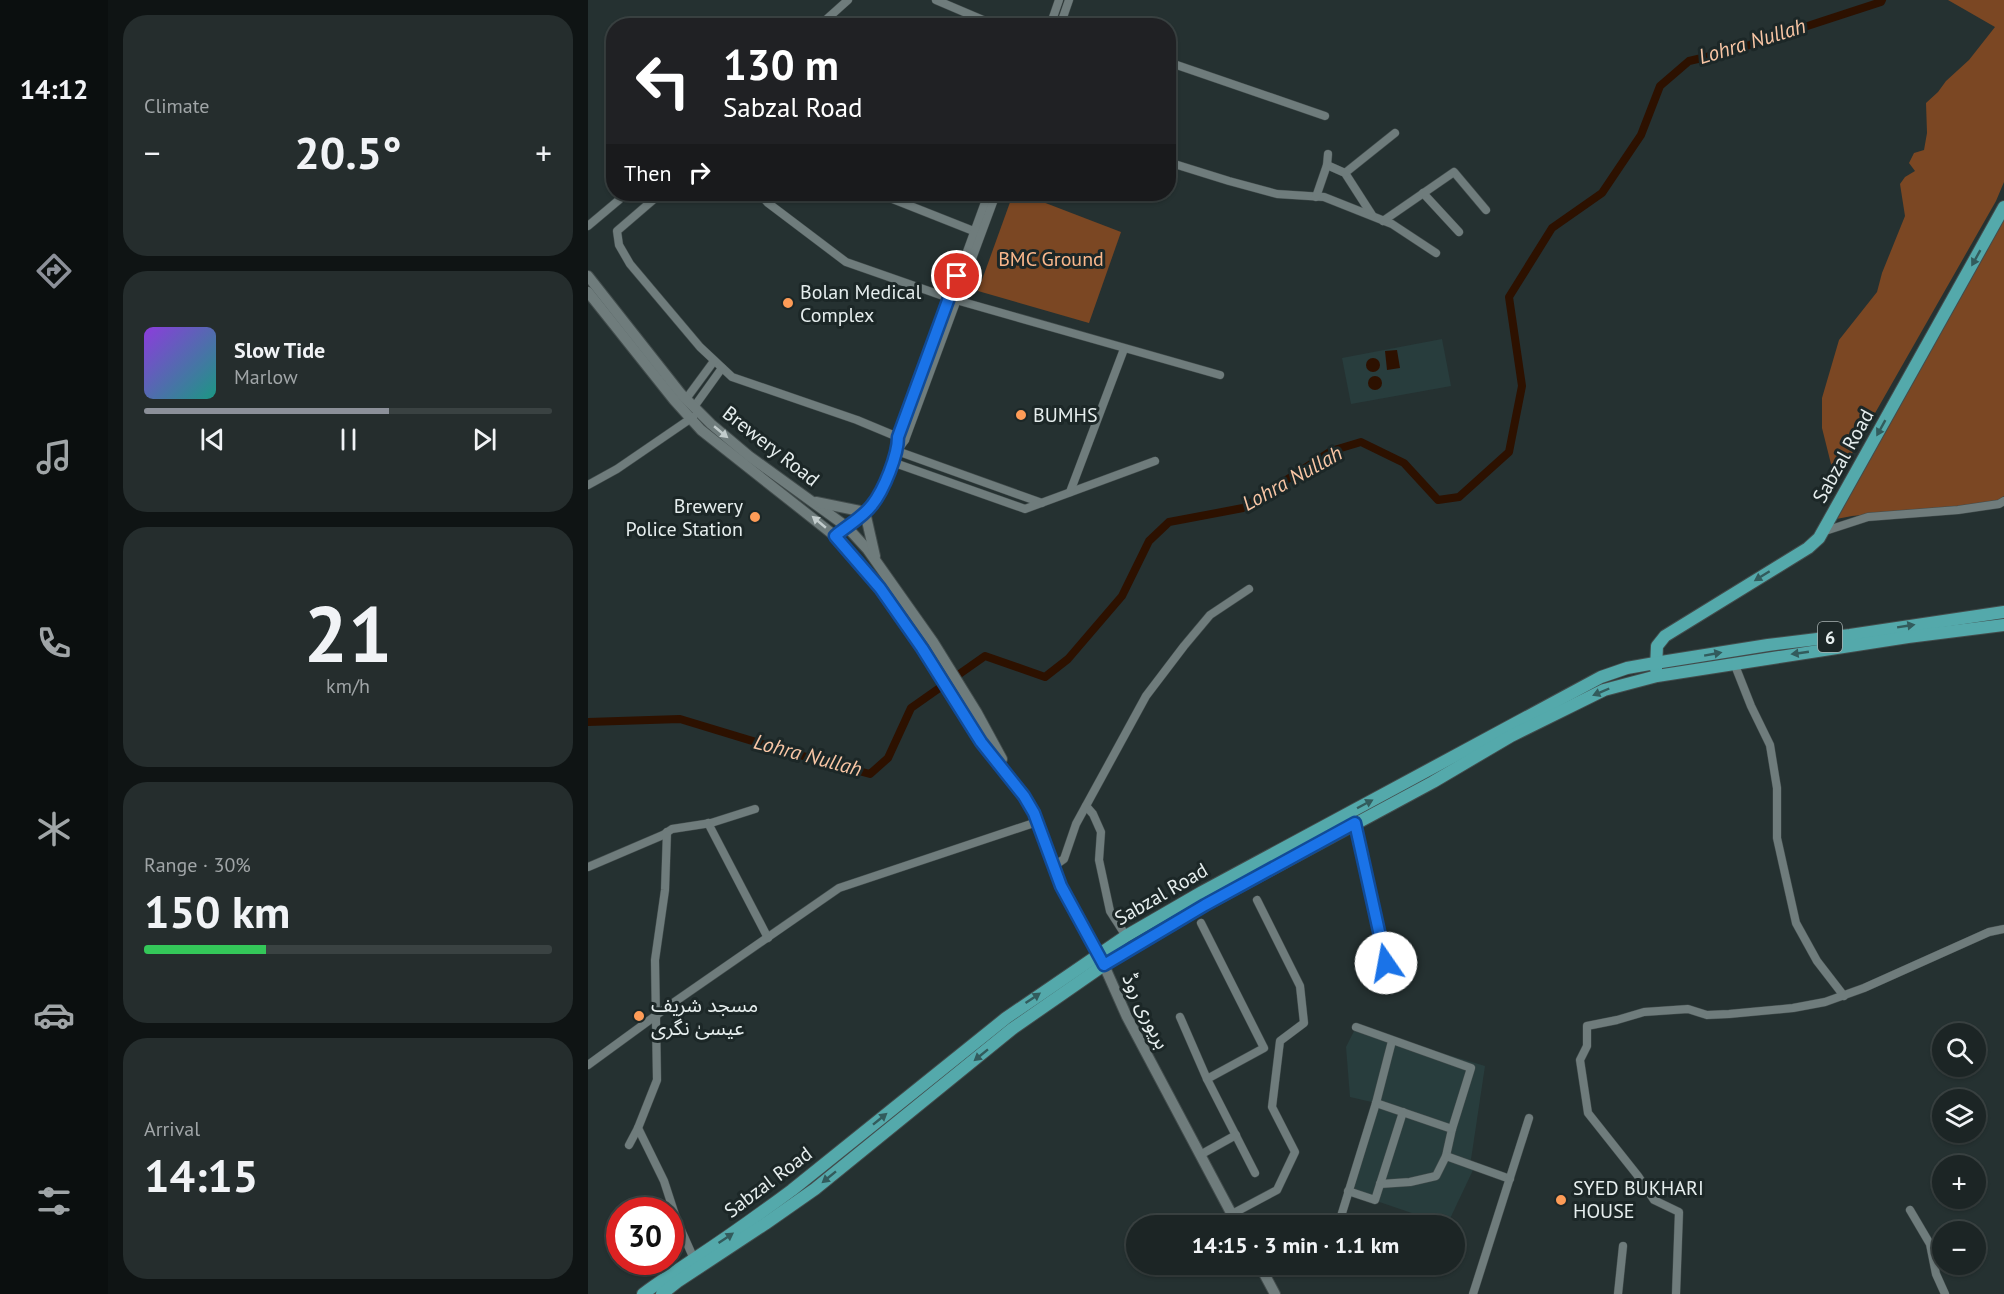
<!DOCTYPE html>
<html lang="en">
<head>
<meta charset="utf-8">
<style>
  :root { --surface:#1c2525; --page:#252d2d; --text:#f1f3f6; --muted:#a0a5a7; --line:#3a4242; --accent:#8c9099 }
  body { margin:0; font-family:"PT Sans","Noto Sans Arabic",sans-serif; background:var(--page); color:var(--text); height:100vh; display:flex; flex-direction:column; font-size:22px; white-space:nowrap }
  * { box-sizing:border-box; margin:0 }
  p { font-size:20px; color:var(--muted) }
  .icon { flex:none; width:33px; height:33px; fill:none; stroke:currentColor; stroke-width:2; stroke-linecap:round; stroke-linejoin:round }
  .map { position:relative; flex:1; overflow:hidden }
  .details { display:flex; flex-direction:column; gap:15px; padding:15px; background:#0f1414; width:480px }
  .details>* { flex:none }
  .top-card { position:absolute; left:18px; top:18px; width:570px; height:183px; border-radius:24px; box-shadow:0 2px 4px #0004,0 0 0 2px var(--line); background:#202124; color:#fff; overflow:hidden }
  .fabs { position:absolute; left:1344px; top:1023px; display:grid; gap:12px }
  .fabs a { display:grid; place-items:center; width:54px; height:54px; border-radius:50%; background:var(--surface); box-shadow:0 2px 4px #0004,0 0 0 2px var(--line); font-size:30px }
  .speed { position:absolute; left:18px; top:1197px; display:flex; gap:12px; font-size:30px; font-weight:700; text-align:center }
  .speed>* { display:grid; place-content:center; width:78px; height:78px; border-radius:50%; background:var(--surface); box-shadow:0 2px 4px #0004,0 0 0 2px var(--line); line-height:1 }
  .speed .limit { border:9px solid #d22; background:#fff; color:#111 }
  .pin { position:absolute; display:grid; place-items:center; width:51px; height:51px; color:#fff; margin:-26px; border:3px solid #fff; border-radius:50%; box-shadow:0 2px 6px #0007 }
  .me { position:absolute; width:66px; margin:-33px; rotate:348deg; stroke-linejoin:round; filter:drop-shadow(0 0 4px #0008) }
  .turn { display:flex; align-items:center; gap:21px; height:126px; padding:0 18px; font-size:27px }
  .turn .icon { width:78px; height:78px; stroke-width:2.5 }
  .turn b { display:block; font-size:42px; line-height:51px }
  .then { display:flex; align-items:center; height:57px; padding:0 18px; background:#0003; gap:12px; font-size:22px }
  .big { font-size:45px; font-weight:700; line-height:1.1 }
  .details .card { flex:1; display:flex; flex-direction:column; justify-content:center; gap:9px; min-width:0; padding:0 21px; border-radius:24px; background:var(--page) }
  .details .dial { align-items:center; gap:0 }
  .dial b { font-size:78px; line-height:1 }
  .song { display:flex; align-items:center; gap:18px }
  .cover { width:72px; height:72px; border-radius:9px; background:linear-gradient(135deg,hsl(270 70% 55%),hsl(170 70% 35%)) }
  .played { height:6px; border-radius:3px; background:linear-gradient(90deg,var(--accent) 60%,var(--line) 60%) }
  .keys { display:flex; justify-content:space-around; direction:ltr }
  .heat { display:flex; justify-content:space-between; align-items:center; font-size:33px; direction:ltr }
  .charge { height:9px; border-radius:4px; background:linear-gradient(90deg,#34c759 30%,var(--line) 0) }
  .trip { position:absolute; left:538px; top:1215px; width:339px; height:60px; border-radius:30px; background:var(--surface); box-shadow:0 2px 4px #0004,0 0 0 2px var(--line); font-weight:700; line-height:60px; text-align:center }
  main { display:flex; flex:1; min-height:0 }
  .menu { display:flex; flex-direction:column; width:108px; justify-content:space-around; align-items:center; background:#0b0f0f; color:var(--muted) }
  .menu .icon { width:42px; height:42px }
  .menu .current { color:var(--accent) }
  .menu b { font-size:27px; color:var(--text) }
  .map>svg:first-child { display:block }
  .built { fill:#283d3d }
  .green { fill:#7b4723 }
  .water { fill:#2d1100 }
  .lines { fill:none; stroke-linecap:round; stroke-linejoin:round }
  .canal { stroke:#2d1100; stroke-width:8 }
  .minor-casing { stroke:#424c4c; stroke-width:9 }
  .secondary-casing { stroke:#424c4c; stroke-width:12 }
  .primary-casing { stroke:#424c4c; stroke-width:14 }
  .minor { stroke:#6f7c7c; stroke-width:8 }
  .secondary { stroke:#6f7c7c; stroke-width:10 }
  .primary { stroke:#54a9ab; stroke-width:12 }
  .oneway { fill:#325b5c }
  .oneway2 { fill:#c2cccc }
  .route-casing { stroke:#114b97; stroke-width:15 }
  .route { stroke:#1a73e8; stroke-width:10 }
  .poi-dot { fill:#fe9c57; stroke:#1c2727; stroke-width:2 }
  .labels { text-anchor:middle; dominant-baseline:central; stroke-width:6; stroke-linejoin:round; paint-order:stroke }
  .shield { fill:#1c2727; stroke:#a9b2b2; stroke-width:1.5 }
  .shield-label { font-size:18px; font-weight:bold; fill:#e6eeee }
  .park-label { font-size:20px; fill:#fbb88c; stroke:#1c2727 }
  .poi-label { font-size:20px; fill:#e6eeee; stroke:#1c2727; text-anchor:start }
  .street-label { font-size:20px; fill:#e6eeee; stroke:#1c2727 }
  .water-label { font-size:21px; font-style:italic; fill:#f9c6a5; stroke:#1c2727 }
</style>
</head>
<body>
<main>
<nav class="menu">
<b>14:12</b>
<svg class="icon current" aria-label="directions" viewBox="0 0 24 24"><path d="M12 3l9 9-9 9-9-9zM9 14v-3h6M13 9l2 2-2 2"/></svg>
<svg class="icon" aria-label="music" viewBox="0 0 24 24"><path d="M9 18V5l10-2v13"/><circle cx="6" cy="18" r="3"/><circle cx="16" cy="16" r="3"/></svg>
<svg class="icon" aria-label="phone" viewBox="0 0 24 24"><path d="M5 4h4l2 5-3 2q2 4 5 5l2-3 5 2v4C11 20 4 13 5 4z"/></svg>
<svg class="icon" aria-label="climate" viewBox="0 0 24 24"><path d="M12 3v18M4 7l16 10M4 17L20 7"/></svg>
<svg class="icon" aria-label="car" viewBox="0 0 24 24"><path d="M5 17H2v-5l4-1 3-4h7l3 4 3 1v5h-3M9 17h6M6 11h13"/><circle cx="7" cy="17" r="2"/><circle cx="17" cy="17" r="2"/></svg>
<svg class="icon" aria-label="filters" viewBox="0 0 24 24"><path d="M4 7h16M4 17h16"/><circle cx="9" cy="7" r="2"/><circle cx="15" cy="17" r="2"/></svg>
</nav>
<section class="details">
<div class="card"><p>Climate</p>
<div class="heat"><a>−</a><b class="big">20.5°</b><a>+</a></div>
</div>
<div class="card">
<div class="song"><i class="cover"></i><div><b>Slow Tide</b><p>Marlow</p></div></div>
<div class="played"></div>
<div class="keys"><svg class="icon" aria-label="previous" viewBox="0 0 24 24"><path d="M18 5L8 12l10 7zM5 5v14"/></svg><svg class="icon" aria-label="pause" viewBox="0 0 24 24"><path d="M8 5v14M16 5v14"/></svg><svg class="icon" aria-label="next" viewBox="0 0 24 24"><path d="M6 5l10 7-10 7zM19 5v14"/></svg></div>
</div>
<div class="card dial"><b>21</b><p>km/h</p></div>
<div class="card"><p>Range · 30%</p><b class="big">150 km</b><div class="charge"></div></div>
<div class="card"><p>Arrival</p><b class="big">14:15</b></div>
</section>
<div class="map">
<svg width="1416" height="1294" viewBox="0 0 1416 1294">
  <rect width="100%" height="100%" fill="#253131"/>
  <!-- built -->
  <g class="built">
    <path d="M854,339L863,386L763,404L754,358Z"/>
    <path d="M768,1027L897,1066L882,1166L885,1170L859,1225L765,1193L788,1103L762,1097L758,1047Z"/>
  </g>
  <!-- green -->
  <g class="green">
    <path d="M1360,0H1416V182L1408,201L1250,478L1243,464L1234,428V398L1251,340L1289,292L1294,273L1317,216L1312,184L1317,177L1327,171L1321,163L1326,153L1336,150L1339,133L1338,103L1350,92L1358,81L1381,60L1407,27Z"/>
    <path d="M425,194H434L533,232L501,323L390,291Z"/>
    <path d="M1416,207V496L1406,503L1264,516L1243,520Z"/>
  </g>
  <!-- water -->
  <g class="water">
    <path d="M809,350L812,368L799,370L797,351Z"/>
    <circle cx="785" cy="365" r="7"/>
    <circle cx="787" cy="383" r="7"/>
  </g>
  <g class="lines">
    <!-- canal -->
    <path class="canal" d="M0,722L92,719L204,753L282,774L300,758L323,708L397,656L457,677L480,659L534,596L561,541L581,522L655,508L743,451L773,442L816,463L850,500L871,497L921,452L934,386L921,297L964,228L1014,193L1053,135L1072,86L1101,61L1140,52L1293,2L1294,0"/>
    <!-- minor casing -->
    <g class="minor-casing">
      <g id="minor">
        <path d="M348,0L409,26"/>
        <path d="M231,26L260,0"/>
        <path d="M462,26L471,0"/>
        <path d="M472,26L481,0"/>
        <path d="M580,62L737,116"/>
        <path d="M580,162L641,181L689,194L736,197L804,224L848,253"/>
        <path d="M739,165L757,173L784,215"/>
        <path d="M757,173L807,133"/>
        <path d="M835,193L871,232"/>
        <path d="M72,194L29,231L31,245L42,264L112,347L144,377L269,420L317,440"/>
        <path d="M172,194L180,203L258,262L361,298L632,375"/>
        <path d="M292,194L388,232"/>
        <path d="M728,197L739,165L740,154"/>
        <path d="M795,221L866,172L898,210"/>
        <path d="M0,226L38,194"/>
        <path d="M98,399L126,361"/>
        <path d="M106,407L134,368"/>
        <path d="M310,441L400,194"/>
        <path d="M309,451L454,503"/>
        <path d="M304,462L437,509L567,461"/>
        <path d="M0,485L29,469L105,417"/>
        <path d="M482,492L536,349"/>
        <path d="M1234,532L1280,517L1370,510L1411,504L1416,501"/>
        <path d="M247,536C263,523 281,512 291,494C300,476 304,456 317,440L408,194"/>
        <path d="M1146,663L1163,706L1182,745L1189,788V838L1208,923L1229,961L1256,996"/>
        <path d="M498,806L505,814L513,832L511,860L522,911L538,936"/>
        <path d="M120,823L180,938"/>
        <path d="M767,823L798,963"/>
        <path d="M466,866L476,859L488,824L558,696L596,646L622,615L661,589"/>
        <path d="M0,867L75,835L84,829L123,823L167,809"/>
        <path d="M613,923L676,1048L619,1079"/>
        <path d="M592,1017L619,1079L667,1173"/>
        <path d="M768,1027L883,1068L864,1129L858,1156L848,1176L822,1182L792,1184"/>
        <path d="M0,1065L85,1003L251,888L449,822"/>
        <path d="M788,1103L864,1129"/>
        <path d="M50,1128L76,1181L89,1221L106,1259"/>
        <path d="M41,1145L50,1128L69,1080L67,960L77,890L79,832"/>
        <path d="M612,1155L648,1135"/>
        <path d="M858,1156L922,1179"/>
        <path d="M760,1191L787,1200L815,1112"/>
        <path d="M1322,1210L1342,1244L1348,1274L1357,1294"/>
        <path d="M644,1214L689,1190L707,1152L684,1107L692,1041L716,1023L712,986L669,900"/>
        <path d="M750,1226L788,1103L804,1041"/>
        <path d="M885,1294L941,1118"/>
        <path d="M1030,1294L1035,1246"/>
        <path d="M1088,1294L1091,1212L1066,1200L1050,1176L1000,1113L992,1060L999,1046V1026L1029,1020L1056,1012L1100,1009L1119,1015L1141,1014L1205,1008L1237,1002L1276,988L1401,932L1416,929"/>
      </g>
    </g>
    <!-- secondary casing -->
    <g class="secondary-casing">
      <g id="secondary">
        <path d="M0,276L93,394L123,424L161,456L259,527L280,550L345,642L389,713L414,759"/>
        <path d="M0,292L86,400L113,430L247,536L292,588L334,648L393,742L436,796L446,813L473,886L511,954L539,1017L650,1226"/>
        <path d="M228,502L277,512L287,556"/>
        <path d="M671,1264L687,1294"/>
      </g>
    </g>
    <!-- primary casing -->
    <g class="primary-casing">
      <g id="primary">
        <path d="M1068,669L1069,646L1077,636L1220,548L1231,538L1416,207"/>
        <path d="M55,1294C72,1281 90,1270 109,1257C141,1236 173,1213 204,1190L418,1018L538,936L614,892L1013,677L1039,668L1067,663L1180,645L1262,635L1416,612"/>
        <path d="M74,1294L89,1282L177,1224L227,1189L424,1029L516,965L617,905L845,782L923,736L1016,690L1069,676L1320,637L1416,625"/>
      </g>
    </g>
    <!-- minor -->
    <use href="#minor" class="minor"/>
    <!-- secondary -->
    <use href="#secondary" class="secondary"/>
    <!-- primary -->
    <use href="#primary" class="primary"/>
  </g>
  <!-- one-way arrows -->
  <defs><path id="oneway-solid" d="M-6-.8H1V-3.2L6.5 0L1 3.2V.8H-6Z" transform="scale(1.5)"/></defs>
  <g class="oneway">
    <use href="#oneway-solid" transform="translate(1388 258) rotate(119)"/>
    <use href="#oneway-solid" transform="translate(1293 428) rotate(119)"/>
    <use href="#oneway-solid" transform="translate(1174 576) rotate(148)"/>
    <use href="#oneway-solid" transform="translate(1318 626) rotate(-9)"/>
    <use href="#oneway-solid" transform="translate(1212 653) rotate(172)"/>
    <use href="#oneway-solid" transform="translate(1125 654) rotate(-10)"/>
    <use href="#oneway-solid" transform="translate(1013 692) rotate(157)"/>
    <use href="#oneway-solid" transform="translate(777 804) rotate(-28)"/>
    <use href="#oneway-solid" transform="translate(445 998) rotate(-34)"/>
    <use href="#oneway-solid" transform="translate(393 1055) rotate(141)"/>
    <use href="#oneway-solid" transform="translate(292 1119) rotate(-39)"/>
    <use href="#oneway-solid" transform="translate(241 1177) rotate(141)"/>
    <use href="#oneway-solid" transform="translate(138 1238) rotate(-34)"/>
  </g>
  <g class="oneway2">
    <use href="#oneway-solid" transform="translate(133 432) rotate(40)"/>
    <use href="#oneway-solid" transform="translate(231 522) rotate(-140)"/>
  </g>
  <g class="lines">
    <!-- route casing -->
    <g class="route-casing">
      <path id="route" d="M369,276L310,437C310,455 296,490 284,505C275,517 259,526 247,536L292,588L334,648L393,742L436,796L446,813L473,886L516,965L617,905L767,823L798,963"/>
    </g>
    <!-- route -->
    <use href="#route" class="route"/>
  </g>
  <!-- markers -->
  <g class="poi-dot">
    <circle cx="200" cy="303" r="6"/>
    <circle cx="433" cy="415" r="6"/>
    <circle cx="167" cy="517" r="6"/>
    <circle cx="51" cy="1016" r="6"/>
    <circle cx="973" cy="1200" r="6"/>
  </g>
  <g class="labels">
    <!-- shield labels -->
    <rect class="shield" x="1230" y="622" width="24" height="30" rx="4.5"/>
    <g class="shield-label">
      <text x="1242" y="637">6</text>
    </g>
    <!-- park labels -->
    <g class="park-label">
      <text x="463" y="259">BMC Ground</text>
    </g>
    <!-- poi labels -->
    <g class="poi-label">
      <text x="212" y="292">Bolan Medical<tspan x="212" dy="23">Complex</tspan></text>
      <text x="445" y="415">BUMHS</text>
      <text x="155" y="506" text-anchor="end">Brewery<tspan x="155" dy="23">Police Station</tspan></text>
      <text x="63" y="1005">مسجد شریف<tspan x="63" dy="23">عیسیٰ نگری</tspan></text>
      <text x="985" y="1188">SYED BUKHARI<tspan x="985" dy="23">HOUSE</tspan></text>
    </g>
    <!-- street labels -->
    <g class="street-label">
      <text transform="translate(183 446) rotate(38)">Brewery Road</text>
      <text transform="translate(1255 456) rotate(-61)">Sabzal Road</text>
      <text transform="translate(573 894) rotate(-30)">Sabzal Road</text>
      <text transform="translate(558 1011) rotate(64)">بریوری روڈ</text>
      <text transform="translate(180 1182) rotate(-37)">Sabzal Road</text>
    </g>
    <!-- water labels -->
    <g class="water-label">
      <text transform="translate(1164 41) rotate(-17)">Lohra Nullah</text>
      <text transform="translate(704 478) rotate(-29)">Lohra Nullah</text>
      <text transform="translate(220 755) rotate(15)">Lohra Nullah</text>
    </g>
  </g>
</svg>
<div class="fabs">
<a><svg class="icon" aria-label="search" viewBox="0 0 24 24"><circle cx="10" cy="10" r="6"/><path d="M15 15l6 6"/></svg></a>
<a><svg class="icon" aria-label="layers" viewBox="0 0 24 24"><path d="M12 4l9 5-9 5-9-5zM3 14l9 5 9-5"/></svg></a>
<a>+</a>
<a>−</a>
</div>
<div class="speed"><div class="limit">30</div></div>
<div class="pin" style="left:369px;top:276px;background:#d93025"><svg class="icon" aria-label="arrive" viewBox="0 0 24 24"><path d="M6 21V4h12l-3 4 3 4H6"/></svg></div>
<svg class="me" style="left:798px;top:963px" viewBox="-20 -20 40 40"><circle r="19" fill="#fff"/><path d="M0-13L10 11 0 6-10 11z" fill="#1a73e8"/></svg>
<div class="trip">14:15 · 3 min · 1.1 km</div>
<div class="top-card">
<div class="turn"><svg class="icon" aria-label="left" viewBox="0 0 24 24"><path d="M17 20v-9H6M10 6l-5 5 5 5"/></svg><div><b>130 m</b>Sabzal Road</div></div>
<div class="then">Then<svg class="icon" aria-label="right" viewBox="0 0 24 24"><path d="M7 20v-9h11M14 6l5 5-5 5"/></svg></div>
</div>
</div>
</main>
</body>
</html>
